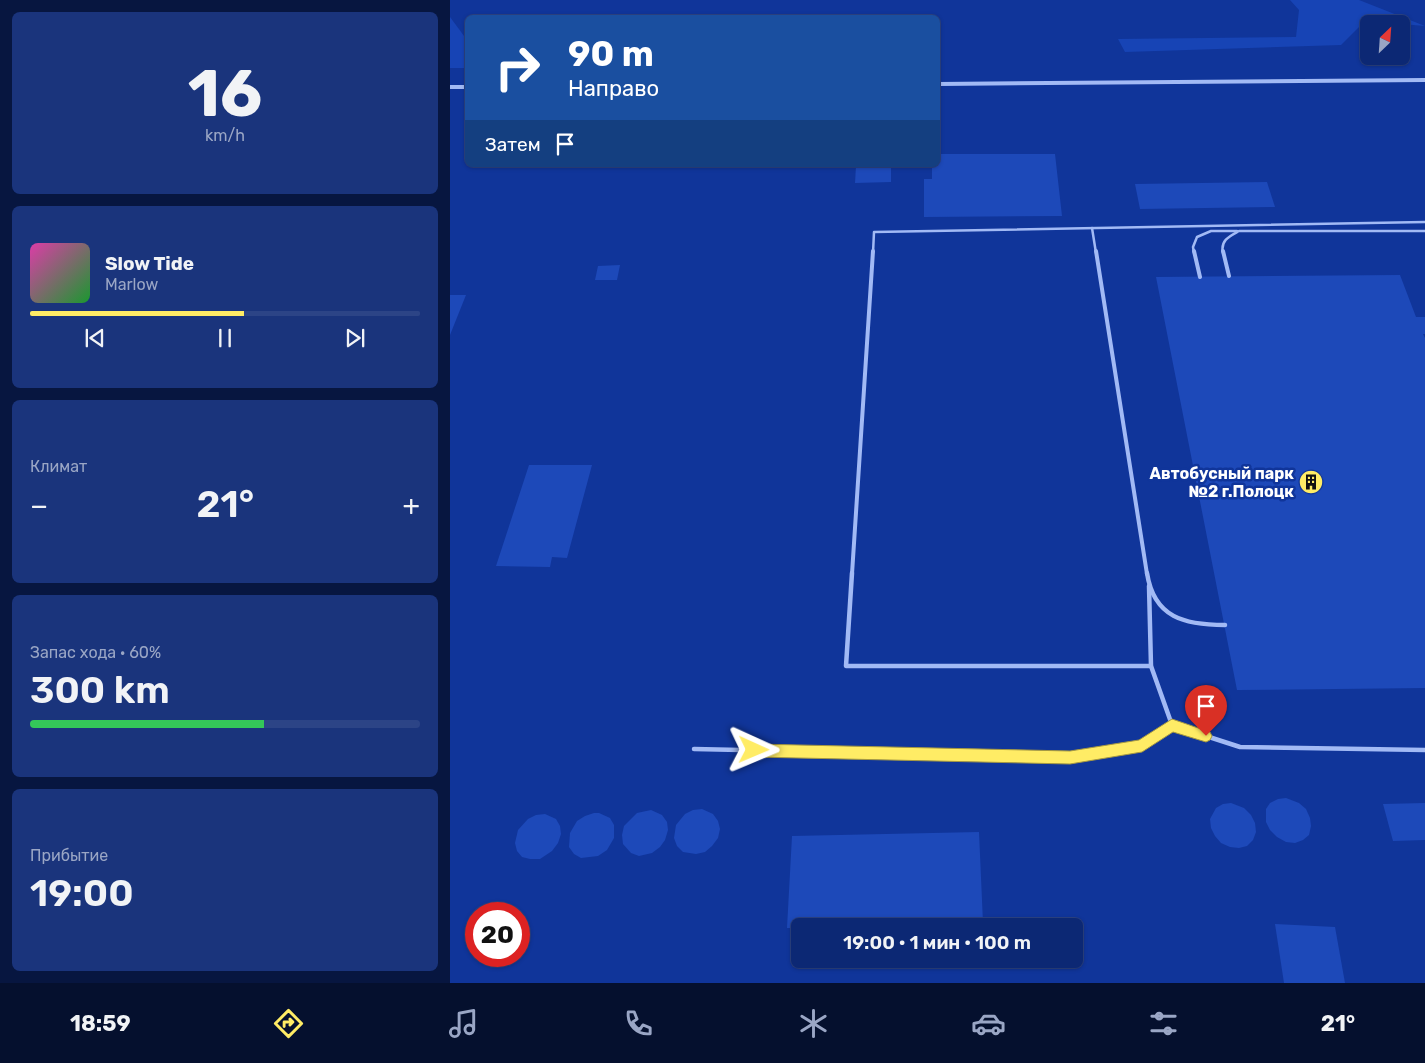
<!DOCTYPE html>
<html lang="ru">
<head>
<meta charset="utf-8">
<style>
  :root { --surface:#0c2874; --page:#1a347c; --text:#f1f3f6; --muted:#9aa6c5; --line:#2c4486; --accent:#ffec65 }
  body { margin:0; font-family:Rubik,sans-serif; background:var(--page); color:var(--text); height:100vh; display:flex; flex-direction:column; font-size:19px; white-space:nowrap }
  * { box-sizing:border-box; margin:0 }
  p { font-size:16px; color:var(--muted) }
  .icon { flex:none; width:28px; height:28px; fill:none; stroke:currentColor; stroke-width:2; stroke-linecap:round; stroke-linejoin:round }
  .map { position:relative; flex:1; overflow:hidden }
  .side { display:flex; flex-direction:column; gap:12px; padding:12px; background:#071640; width:450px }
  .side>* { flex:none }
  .guide { position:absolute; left:15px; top:15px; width:475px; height:152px; border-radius:8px; box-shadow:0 1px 4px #0004,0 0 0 1px var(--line); background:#1a4fa0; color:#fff; overflow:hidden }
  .needle { width:32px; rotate:25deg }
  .fabs { position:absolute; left:910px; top:15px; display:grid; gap:10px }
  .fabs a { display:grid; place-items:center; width:50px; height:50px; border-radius:8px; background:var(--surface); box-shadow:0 1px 4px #0004,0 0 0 1px var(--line); font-size:25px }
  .speed { position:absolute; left:15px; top:902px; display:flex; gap:10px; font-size:25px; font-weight:700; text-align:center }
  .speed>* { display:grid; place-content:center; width:65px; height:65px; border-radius:50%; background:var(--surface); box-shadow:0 1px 4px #0004,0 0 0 1px var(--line); line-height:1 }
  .speed .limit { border:8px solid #d22; background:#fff; color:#111 }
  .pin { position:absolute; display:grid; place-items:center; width:42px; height:42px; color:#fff; margin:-51px -21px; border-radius:50% 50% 50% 0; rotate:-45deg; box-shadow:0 0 5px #0007 }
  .pin .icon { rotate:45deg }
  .me { position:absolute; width:55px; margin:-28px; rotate:91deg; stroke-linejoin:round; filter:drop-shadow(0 0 4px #0008) }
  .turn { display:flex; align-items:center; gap:18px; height:105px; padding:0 20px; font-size:22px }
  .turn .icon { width:65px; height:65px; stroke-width:2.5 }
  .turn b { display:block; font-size:35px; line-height:42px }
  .then { display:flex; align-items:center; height:48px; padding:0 20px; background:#0003; gap:10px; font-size:19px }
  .big { font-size:38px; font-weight:600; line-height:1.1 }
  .side .widget { flex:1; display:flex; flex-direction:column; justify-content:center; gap:8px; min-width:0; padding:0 18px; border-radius:8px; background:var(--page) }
  .side .dial { align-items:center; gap:0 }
  .dial b { font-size:65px; line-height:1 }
  .song { display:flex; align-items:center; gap:15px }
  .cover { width:60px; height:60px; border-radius:8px; background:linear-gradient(135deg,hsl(320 70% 55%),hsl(130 70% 35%)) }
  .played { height:5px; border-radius:2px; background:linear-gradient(90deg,var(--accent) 55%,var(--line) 55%) }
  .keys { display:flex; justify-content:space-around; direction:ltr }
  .heat { display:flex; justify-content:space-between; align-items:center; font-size:28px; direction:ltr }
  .charge { height:8px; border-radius:4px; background:linear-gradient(90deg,#34c759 60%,var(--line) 0) }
  .trip { position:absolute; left:341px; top:918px; width:292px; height:50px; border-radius:8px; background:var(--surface); box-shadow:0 1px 4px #0004,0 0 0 1px var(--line); font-weight:600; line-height:50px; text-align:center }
  .dock { display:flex; height:80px; justify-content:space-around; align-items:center; background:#05102e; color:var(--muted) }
  .dock .icon { width:35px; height:35px }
  .dock .selected { color:var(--accent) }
  .dock b { font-size:22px; color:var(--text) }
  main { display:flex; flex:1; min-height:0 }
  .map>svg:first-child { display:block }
  .green { fill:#1744b5 }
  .building { fill:#1d49b9 }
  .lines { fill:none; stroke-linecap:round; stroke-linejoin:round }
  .service-far2 { stroke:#a2baf5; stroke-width:2.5 }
  .service-far1 { stroke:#a2baf5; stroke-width:4 }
  .service { stroke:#a2baf5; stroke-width:4.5 }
  .minor { stroke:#a2baf5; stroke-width:4 }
  .route { fill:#ffec65; stroke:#a69942 }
  .labels { text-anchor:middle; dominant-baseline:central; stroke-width:5; stroke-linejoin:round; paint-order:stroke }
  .poi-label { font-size:16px; font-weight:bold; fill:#fff; stroke:#10359a; text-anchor:end }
</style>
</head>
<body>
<main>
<section class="side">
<div class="widget dial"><b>16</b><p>km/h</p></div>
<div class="widget">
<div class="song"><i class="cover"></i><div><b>Slow Tide</b><p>Marlow</p></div></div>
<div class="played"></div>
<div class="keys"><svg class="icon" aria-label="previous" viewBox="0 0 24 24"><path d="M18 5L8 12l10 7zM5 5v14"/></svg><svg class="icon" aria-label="pause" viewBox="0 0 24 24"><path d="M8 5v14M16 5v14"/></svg><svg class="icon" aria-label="next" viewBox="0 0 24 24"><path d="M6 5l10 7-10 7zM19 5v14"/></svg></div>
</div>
<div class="widget"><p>Климат</p>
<div class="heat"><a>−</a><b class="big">21°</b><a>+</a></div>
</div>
<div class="widget"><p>Запас хода · 60%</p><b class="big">300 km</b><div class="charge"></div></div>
<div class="widget"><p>Прибытие</p><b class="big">19:00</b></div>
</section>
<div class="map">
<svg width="975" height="983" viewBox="0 0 975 983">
  <rect width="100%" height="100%" fill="#10359a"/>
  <!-- green -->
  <g class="green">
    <path d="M840,0H909L975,26L915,21L891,45L675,52L668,39L846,37L849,10Z"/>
    <path d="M0,17L17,40V68H0Z"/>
  </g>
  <!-- building -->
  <g class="building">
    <path d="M488,154H605L612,216L474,217V179H482V165H488Z"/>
    <path d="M406,166H441V182L405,183Z"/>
    <path d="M817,182L825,207L690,209L685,184Z"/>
    <path d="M170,265L167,280H145L148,266Z"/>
    <path d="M950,275L966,317H975V334H973L975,338V688L787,690L706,277Z"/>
    <path d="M0,295H16L0,335Z"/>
    <path d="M79,465H142L117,558L102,557L100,567L46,566Z"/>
    <path d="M836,798L849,803L856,809L860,818L861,826L859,835L853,840L845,843L836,842L827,837L820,830L816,822V809L820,803L828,799Z"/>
    <path d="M781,803L794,808L801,815L805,823L806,832L803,840L797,846L789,848L780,847L771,843L765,836L761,828L760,819L766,808L773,804Z"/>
    <path d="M975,803V840L943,841L933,804Z"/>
    <path d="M252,809L263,814L268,821L270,829L268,838L262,846L255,852L246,854L233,852L227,846L224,838L226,825L235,814L243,810Z"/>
    <path d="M201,810L212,815L217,822L218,830L215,840L210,847L202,853L189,856L181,853L173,844L172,835L174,826L187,813Z"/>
    <path d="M144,813H149L160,818L164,825V838L157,850L148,856L131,858L124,854L119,847L120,833L127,821L135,816Z"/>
    <path d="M95,814L106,819L110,826L111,834L108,843L102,851L90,859H80L72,857L67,851L65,843L68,830L78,819L86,815Z"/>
    <path d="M529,832L533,923L350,926V928H337L342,836Z"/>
    <path d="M825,924L885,927L895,983H834Z"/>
  </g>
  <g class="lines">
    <!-- service-far2 -->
    <g class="service-far2">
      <path d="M642,228L646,253"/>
      <path d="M423,253L424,232L975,222"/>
      <path d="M744,253L743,247L747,237L761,231H787"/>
      <path d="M773,253C770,240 780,236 789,231H975"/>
    </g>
    <!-- service-far1 -->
    <g class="service-far1">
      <path d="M646,251L697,574"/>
      <path d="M744,251L750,277"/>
      <path d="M773,251L779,276"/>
      <path d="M402,574L423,251"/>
    </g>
    <!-- service -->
    <g class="service">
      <path d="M402,573L396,666H701"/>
      <path d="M697,573C704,618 735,625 775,625"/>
      <path d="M699,586L701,666L722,725"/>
      <path d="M244,749L620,757L692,745L722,725L790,747L975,750"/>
    </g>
    <!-- minor -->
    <g class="minor">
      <path d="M488,84L975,80"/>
      <path d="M0,87H18"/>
    </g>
  </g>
  <!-- route -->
  <path class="route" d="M722,719L760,732L762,736L760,740L756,742L723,732L692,752L620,764L304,757L299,755L297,750L299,746L304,744L620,751L689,740Z"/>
  <!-- icons -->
  <defs>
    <g id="building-disc" transform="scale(1.25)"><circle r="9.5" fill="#ffec65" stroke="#10359a"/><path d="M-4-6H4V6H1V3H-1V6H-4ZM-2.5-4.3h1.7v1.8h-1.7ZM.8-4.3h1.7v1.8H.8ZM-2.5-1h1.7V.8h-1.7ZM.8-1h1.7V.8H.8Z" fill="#111"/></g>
  </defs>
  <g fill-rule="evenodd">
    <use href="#building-disc" x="861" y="482"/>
  </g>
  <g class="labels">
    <!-- poi labels -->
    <g class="poi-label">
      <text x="844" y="473">Автобусный парк<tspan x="844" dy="18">№2 г.Полоцк</tspan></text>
    </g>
  </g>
</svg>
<div class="fabs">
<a><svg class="needle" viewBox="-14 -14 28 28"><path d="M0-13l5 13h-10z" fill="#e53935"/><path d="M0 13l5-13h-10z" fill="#9aa6c5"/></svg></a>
</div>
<div class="speed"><div class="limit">20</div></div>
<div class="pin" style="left:756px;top:736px;background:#d93025"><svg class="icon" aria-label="arrive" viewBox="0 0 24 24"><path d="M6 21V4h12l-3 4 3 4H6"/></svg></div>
<svg class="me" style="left:304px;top:750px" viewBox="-20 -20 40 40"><path d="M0-17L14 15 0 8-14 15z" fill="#ffec65" stroke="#fff" stroke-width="4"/></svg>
<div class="trip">19:00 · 1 мин · 100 m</div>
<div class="guide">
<div class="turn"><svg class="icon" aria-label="right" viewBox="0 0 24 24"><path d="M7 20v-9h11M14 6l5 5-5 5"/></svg><div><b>90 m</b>Направо</div></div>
<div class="then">Затем<svg class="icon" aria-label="arrive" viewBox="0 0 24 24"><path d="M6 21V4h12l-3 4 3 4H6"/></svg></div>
</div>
</div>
</main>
<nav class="dock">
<b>18:59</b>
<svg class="icon selected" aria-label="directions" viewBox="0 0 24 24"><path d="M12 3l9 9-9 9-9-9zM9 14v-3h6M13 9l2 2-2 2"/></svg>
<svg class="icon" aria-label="music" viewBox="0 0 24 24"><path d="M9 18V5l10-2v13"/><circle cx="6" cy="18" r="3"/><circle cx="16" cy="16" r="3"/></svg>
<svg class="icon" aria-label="phone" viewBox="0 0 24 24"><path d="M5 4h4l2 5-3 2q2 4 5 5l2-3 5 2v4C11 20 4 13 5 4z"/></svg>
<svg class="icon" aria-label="climate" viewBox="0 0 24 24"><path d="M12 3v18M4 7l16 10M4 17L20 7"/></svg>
<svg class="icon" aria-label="car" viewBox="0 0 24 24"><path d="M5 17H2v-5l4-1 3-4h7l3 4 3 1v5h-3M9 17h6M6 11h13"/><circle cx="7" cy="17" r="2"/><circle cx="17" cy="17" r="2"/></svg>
<svg class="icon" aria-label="filters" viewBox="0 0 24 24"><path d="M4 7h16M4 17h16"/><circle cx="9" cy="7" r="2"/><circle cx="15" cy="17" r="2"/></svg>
<b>21°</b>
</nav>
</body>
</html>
